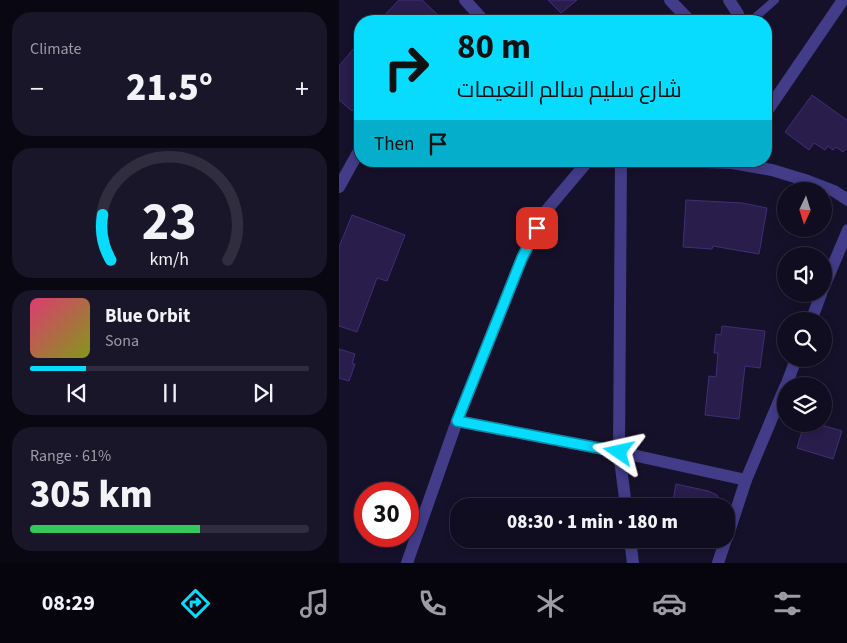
<!DOCTYPE html>
<html lang="en">
<head>
<meta charset="utf-8">
<style>
  :root { --surface:#100d20; --page:#191629; --text:#f1f3f6; --muted:#9c9ca5; --line:#302d3e; --accent:#07dbfe }
  body { margin:0; font-family:"Source Sans 3",Cairo,sans-serif; background:var(--page); color:var(--text); height:100vh; display:flex; flex-direction:column; font-size:19px; white-space:nowrap }
  * { box-sizing:border-box; margin:0 }
  p { font-size:16px; color:var(--muted) }
  .icon { flex:none; width:28px; height:28px; fill:none; stroke:currentColor; stroke-width:2; stroke-linecap:round; stroke-linejoin:round }
  .map { position:relative; flex:1; overflow:hidden }
  .sheet { display:flex; flex-direction:column; gap:12px; padding:12px; background:#090712; width:339px }
  .sheet>* { flex:none }
  .banner { position:absolute; left:15px; top:15px; width:418px; height:152px; border-radius:20px; box-shadow:0 2px 8px #0003,0 0 0 1px var(--line); background:#07dbfe; color:#111; overflow:hidden }
  .needle { width:32px; rotate:184deg }
  .tools { position:absolute; left:438px; top:182px; display:grid; gap:10px }
  .tools a { display:grid; place-items:center; width:55px; height:55px; border-radius:50%; background:var(--surface); box-shadow:0 2px 8px #0003,0 0 0 1px var(--line); font-size:25px }
  .speed { position:absolute; left:15px; top:482px; display:flex; gap:10px; font-size:25px; font-weight:700; text-align:center }
  .speed>* { display:grid; place-content:center; width:65px; height:65px; border-radius:50%; background:var(--surface); box-shadow:0 2px 8px #0003,0 0 0 1px var(--line); line-height:1 }
  .speed .limit { border:8px solid #d22; background:#fff; color:#111 }
  .pin { position:absolute; display:grid; place-items:center; width:42px; height:42px; color:#fff; margin:-21px; border-radius:10px; box-shadow:0 2px 8px #0006 }
  .me { position:absolute; width:55px; margin:-28px; rotate:281deg; stroke-linejoin:round; filter:drop-shadow(0 0 4px #0008) }
  .turn { display:flex; align-items:center; gap:18px; height:105px; padding:0 20px; font-size:22px }
  .turn .icon { width:65px; height:65px; stroke-width:2.5 }
  .turn b { display:block; font-size:35px; line-height:42px }
  .then { display:flex; align-items:center; height:48px; padding:0 20px; background:#0003; gap:10px; font-size:19px }
  .big { font-size:38px; font-weight:800; line-height:1.1 }
  .sheet .card { flex:1; display:flex; flex-direction:column; justify-content:center; gap:8px; min-width:0; padding:0 18px; border-radius:20px; background:var(--page) }
  .sheet .dial { align-items:center; gap:0 }
  .dial svg { height:130px; overflow:visible; fill:none; stroke:var(--line); stroke-width:7; stroke-linecap:round; text-anchor:middle }
  .dial text { fill:var(--text); stroke:none }
  .song { display:flex; align-items:center; gap:15px }
  .cover { width:60px; height:60px; border-radius:8px; background:linear-gradient(135deg,hsl(340 70% 55%),hsl(70 70% 35%)) }
  .played { height:5px; border-radius:2px; background:linear-gradient(90deg,var(--accent) 20%,var(--line) 20%) }
  .keys { display:flex; justify-content:space-around; direction:ltr }
  .heat { display:flex; justify-content:space-between; align-items:center; font-size:28px; direction:ltr }
  .charge { height:8px; border-radius:4px; background:linear-gradient(90deg,#34c759 61%,var(--line) 0) }
  .trip { position:absolute; left:111px; top:498px; width:285px; height:50px; border-radius:20px; background:var(--surface); box-shadow:0 2px 8px #0003,0 0 0 1px var(--line); font-weight:800; line-height:50px; text-align:center }
  .menu { display:flex; height:80px; justify-content:space-around; align-items:center; background:#06050d; color:var(--muted) }
  .menu .icon { width:35px; height:35px }
  .menu .current { color:var(--accent) }
  .menu b { font-size:22px; color:var(--text) }
  main { display:flex; flex:1; min-height:0 }
  .map>svg:first-child { display:block }
  .building { fill:#281d4b; stroke:#402f77 }
  .lines { fill:none; stroke-linecap:round; stroke-linejoin:round }
  .service { stroke:#423c89; stroke-width:8 }
  .minor { stroke:#423c89; stroke-width:12 }
  .route-casing { stroke:#058ea5; stroke-width:12 }
  .route { stroke:#07dbfe; stroke-width:9 }
</style>
</head>
<body>
<main>
<section class="sheet">
<div class="card"><p>Climate</p>
<div class="heat"><a>−</a><b class="big">21.5°</b><a>+</a></div>
</div>
<div class="card dial"><svg viewBox="0 0 100 80">
<path d="M14 69A42 42 0 1 1 86 69"/>
<path d="M14 69A42 42 0 0 1 9 41" stroke="#07dbfe"/>
<text x="50" y="56" font-size="32" font-weight="700">23</text>
<text x="50" y="72" font-size="11">km/h</text>
</svg></div>
<div class="card">
<div class="song"><i class="cover"></i><div><b>Blue Orbit</b><p>Sona</p></div></div>
<div class="played"></div>
<div class="keys"><svg class="icon" aria-label="previous" viewBox="0 0 24 24"><path d="M18 5L8 12l10 7zM5 5v14"/></svg><svg class="icon" aria-label="pause" viewBox="0 0 24 24"><path d="M8 5v14M16 5v14"/></svg><svg class="icon" aria-label="next" viewBox="0 0 24 24"><path d="M6 5l10 7-10 7zM19 5v14"/></svg></div>
</div>
<div class="card"><p>Range · 61%</p><b class="big">305 km</b><div class="charge"></div></div>
</section>
<div class="map">
<svg width="509" height="563" viewBox="0 0 509 563">
  <rect width="100%" height="100%" fill="#16112a"/>
  <!-- building -->
  <g class="building">
    <path d="M60,0H83L99,15L93,21H40Z"/>
    <path d="M209,0H238L222,13Z"/>
    <path d="M21,41V100L13,111L0,100V66Z"/>
    <path d="M473,95L509,121V146L504,152L497,147L494,150L489,146L486,150L475,143L470,150L446,132Z"/>
    <path d="M347,200L403,203L428,208L420,254L374,246L373,249L344,247Z"/>
    <path d="M13,215L66,235L48,281L38,278L18,332L0,326V247Z"/>
    <path d="M383,326L426,331L421,368L406,366L400,419L366,415L370,376L377,377L379,353H375L377,334L382,335Z"/>
    <path d="M0,349L16,354L13,364H16L10,381L0,378Z"/>
    <path d="M465,424H479L503,431L494,459L458,448Z"/>
    <path d="M337,484L369,491L378,495L383,506H333Z"/>
  </g>
  <g class="lines">
    <!-- service -->
    <path class="service" d="M412,21L436,0"/>
    <!-- minor -->
    <g class="minor">
      <path d="M126,0L145,21"/>
      <path d="M331,0L351,21"/>
      <path d="M390,0L399,14L400,21"/>
      <path d="M426,114L504,0"/>
      <path d="M282,161L280,452L287,506"/>
      <path d="M338,161L393,163L433,170L469,181L495,191L509,200"/>
      <path d="M0,187L21,149"/>
      <path d="M484,289L509,230"/>
      <path d="M472,321L482,294"/>
      <path d="M447,386L457,359"/>
      <path d="M118,421L280,452L407,480"/>
      <path d="M388,538L407,480L446,387"/>
      <path d="M291,539L294,563"/>
      <path d="M68,563L118,421L183,258L206,212L249,161"/>
      <path d="M379,563L387,539"/>
    </g>
  </g>
  <g class="lines">
    <!-- route casing -->
    <g class="route-casing">
      <path id="route" d="M198,228L183,258L118,421L280,452"/>
    </g>
    <!-- route -->
    <use href="#route" class="route"/>
  </g>
</svg>
<div class="tools">
<a><svg class="needle" viewBox="-14 -14 28 28"><path d="M0-13l5 13h-10z" fill="#e53935"/><path d="M0 13l5-13h-10z" fill="#9c9ca5"/></svg></a>
<a><svg class="icon" aria-label="sound" viewBox="0 0 24 24"><path d="M4 9h4l5-4v14l-5-4H4zM17 9q2 3 0 6"/></svg></a>
<a><svg class="icon" aria-label="search" viewBox="0 0 24 24"><circle cx="10" cy="10" r="6"/><path d="M15 15l6 6"/></svg></a>
<a><svg class="icon" aria-label="layers" viewBox="0 0 24 24"><path d="M12 4l9 5-9 5-9-5zM3 14l9 5 9-5"/></svg></a>
</div>
<div class="speed"><div class="limit">30</div></div>
<div class="pin" style="left:198px;top:228px;background:#d93025"><svg class="icon" aria-label="arrive" viewBox="0 0 24 24"><path d="M6 21V4h12l-3 4 3 4H6"/></svg></div>
<svg class="me" style="left:280px;top:452px" viewBox="-20 -20 40 40"><path d="M0-17L14 15 0 8-14 15z" fill="#07dbfe" stroke="#fff" stroke-width="4"/></svg>
<div class="trip">08:30 · 1 min · 180 m</div>
<div class="banner">
<div class="turn"><svg class="icon" aria-label="right" viewBox="0 0 24 24"><path d="M7 20v-9h11M14 6l5 5-5 5"/></svg><div><b>80 m</b>شارع سليم سالم النعيمات</div></div>
<div class="then">Then<svg class="icon" aria-label="arrive" viewBox="0 0 24 24"><path d="M6 21V4h12l-3 4 3 4H6"/></svg></div>
</div>
</div>
</main>
<nav class="menu">
<b>08:29</b>
<svg class="icon current" aria-label="directions" viewBox="0 0 24 24"><path d="M12 3l9 9-9 9-9-9zM9 14v-3h6M13 9l2 2-2 2"/></svg>
<svg class="icon" aria-label="music" viewBox="0 0 24 24"><path d="M9 18V5l10-2v13"/><circle cx="6" cy="18" r="3"/><circle cx="16" cy="16" r="3"/></svg>
<svg class="icon" aria-label="phone" viewBox="0 0 24 24"><path d="M5 4h4l2 5-3 2q2 4 5 5l2-3 5 2v4C11 20 4 13 5 4z"/></svg>
<svg class="icon" aria-label="climate" viewBox="0 0 24 24"><path d="M12 3v18M4 7l16 10M4 17L20 7"/></svg>
<svg class="icon" aria-label="car" viewBox="0 0 24 24"><path d="M5 17H2v-5l4-1 3-4h7l3 4 3 1v5h-3M9 17h6M6 11h13"/><circle cx="7" cy="17" r="2"/><circle cx="17" cy="17" r="2"/></svg>
<svg class="icon" aria-label="filters" viewBox="0 0 24 24"><path d="M4 7h16M4 17h16"/><circle cx="9" cy="7" r="2"/><circle cx="15" cy="17" r="2"/></svg>
</nav>
</body>
</html>
